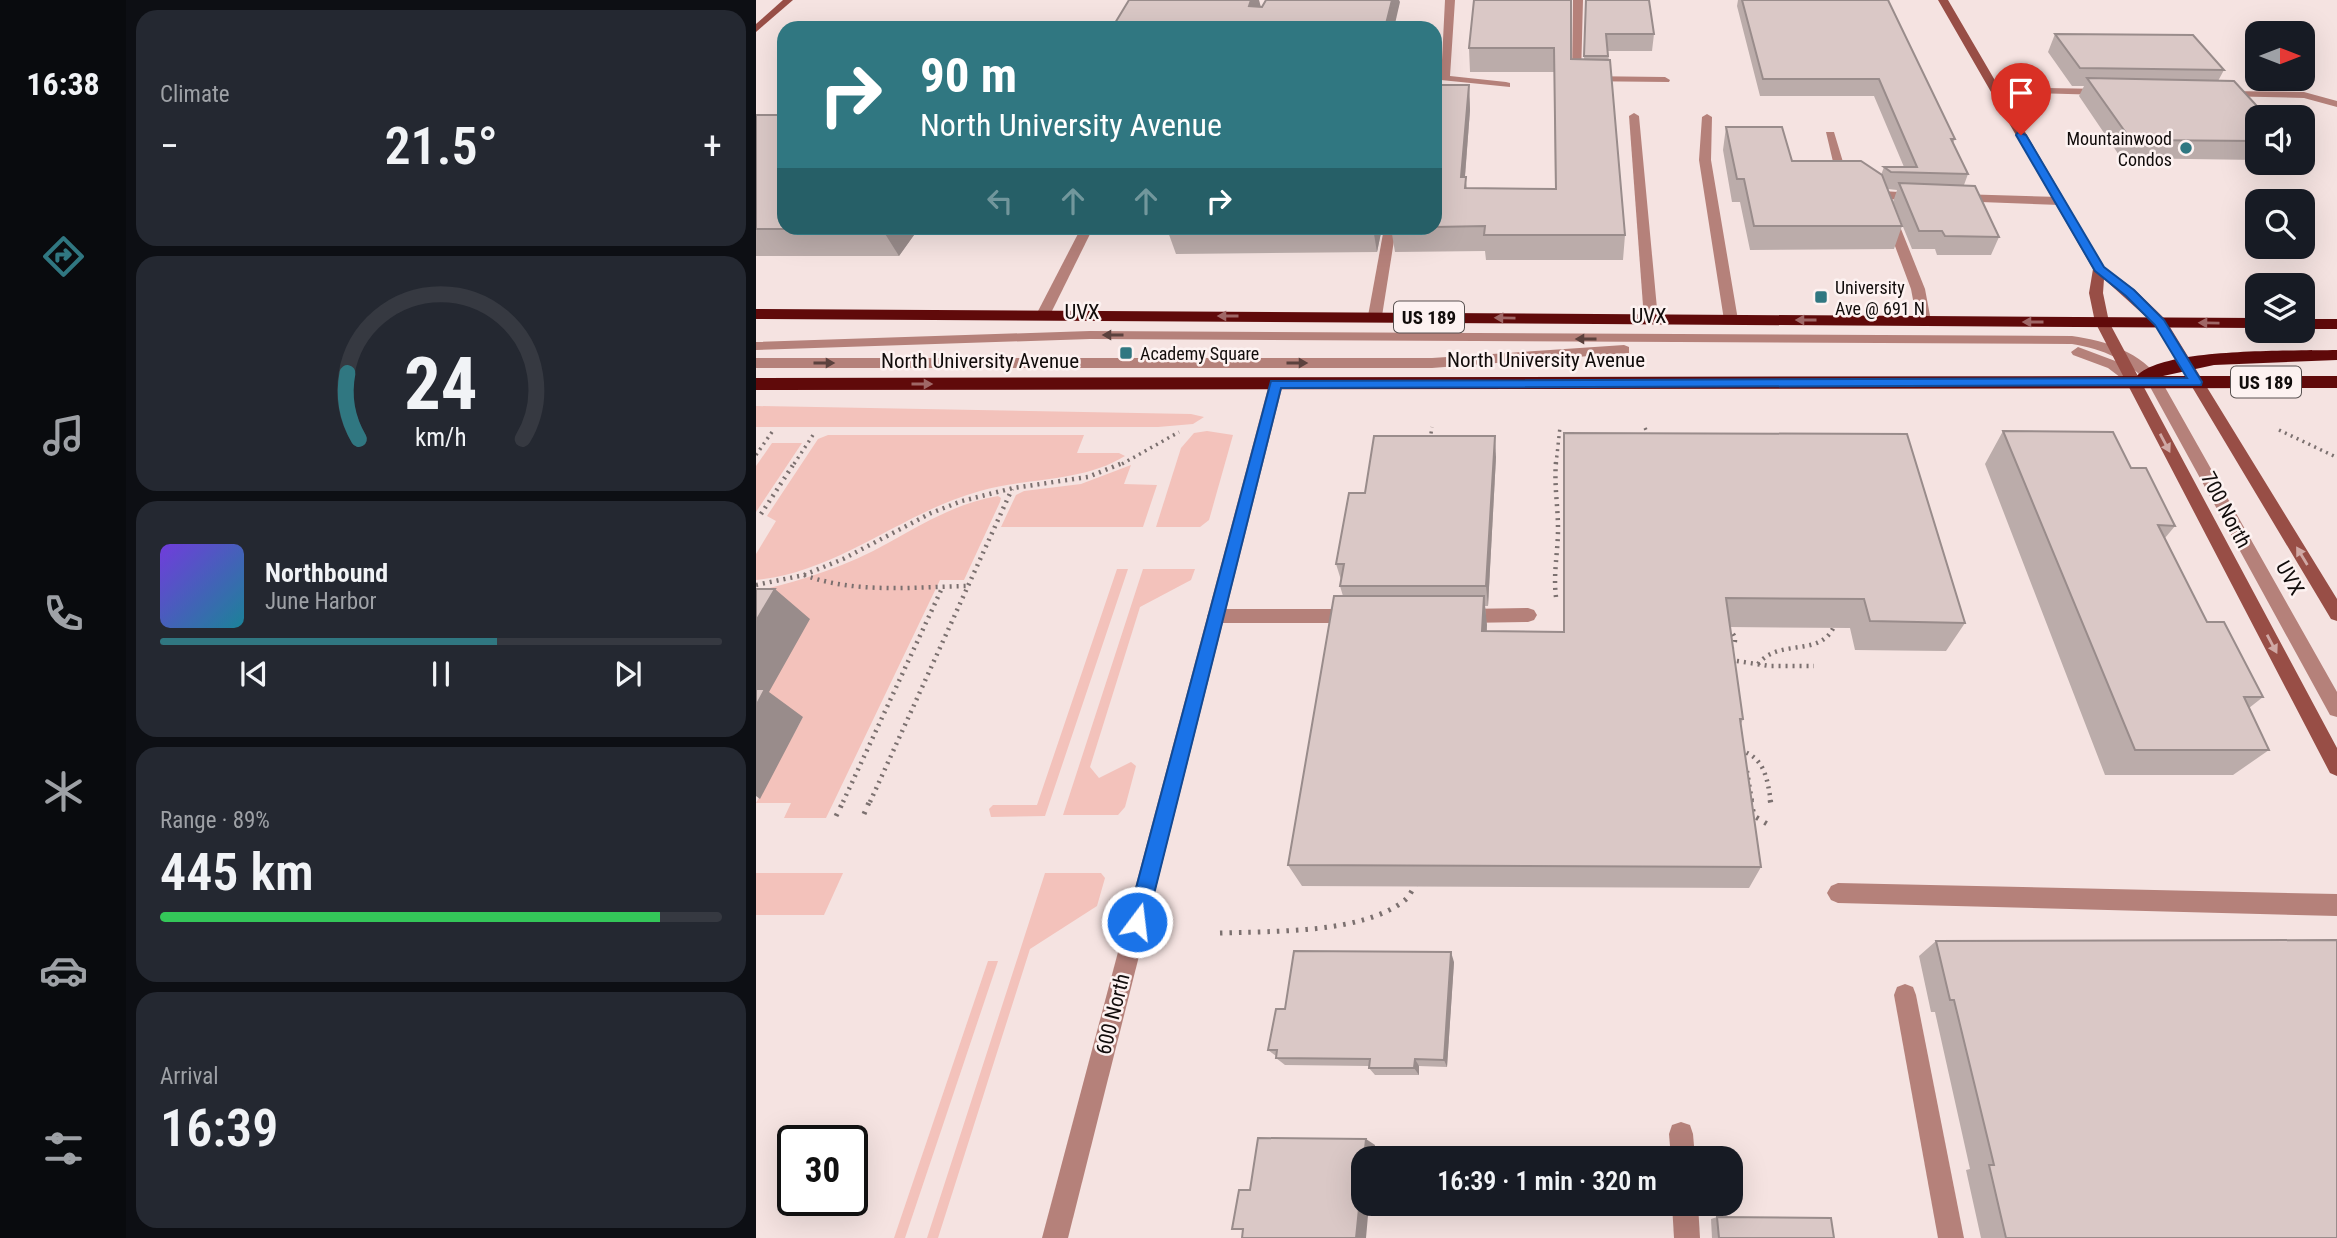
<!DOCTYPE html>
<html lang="en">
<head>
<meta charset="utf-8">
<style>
  :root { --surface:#171b24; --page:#242831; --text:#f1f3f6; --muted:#9ea1a6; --line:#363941; --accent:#307781 }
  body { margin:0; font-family:"Roboto Condensed",sans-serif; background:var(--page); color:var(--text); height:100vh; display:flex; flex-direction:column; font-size:26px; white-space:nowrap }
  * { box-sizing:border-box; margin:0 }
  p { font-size:23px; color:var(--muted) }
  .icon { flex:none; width:38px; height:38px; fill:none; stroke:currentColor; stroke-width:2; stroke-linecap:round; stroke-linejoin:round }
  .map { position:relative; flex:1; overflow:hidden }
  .drawer { display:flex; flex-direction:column; gap:10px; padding:10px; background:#0d0f14; width:630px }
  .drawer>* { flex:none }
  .hud { position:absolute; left:21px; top:21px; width:665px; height:214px; border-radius:21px; box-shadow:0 7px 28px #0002; background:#307781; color:#fff; overflow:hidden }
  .needle { width:46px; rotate:90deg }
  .fabs { position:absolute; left:1489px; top:21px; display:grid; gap:14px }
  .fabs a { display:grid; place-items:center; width:70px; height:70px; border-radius:14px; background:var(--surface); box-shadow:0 7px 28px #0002; font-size:35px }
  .speed { position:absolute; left:21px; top:1125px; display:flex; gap:14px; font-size:35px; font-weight:700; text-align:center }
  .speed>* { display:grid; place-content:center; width:91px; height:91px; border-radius:50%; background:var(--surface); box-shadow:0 7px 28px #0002; line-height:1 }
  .speed .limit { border:4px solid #111; border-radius:10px; background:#fff; color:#111 }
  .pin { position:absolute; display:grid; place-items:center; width:60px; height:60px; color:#fff; margin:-72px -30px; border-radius:50% 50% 50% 0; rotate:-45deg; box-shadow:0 0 7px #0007 }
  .pin .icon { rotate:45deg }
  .me { position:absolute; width:77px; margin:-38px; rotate:15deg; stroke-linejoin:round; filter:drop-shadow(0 0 5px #0008) }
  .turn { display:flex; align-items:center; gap:24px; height:147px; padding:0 28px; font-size:32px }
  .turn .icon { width:91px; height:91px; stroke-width:2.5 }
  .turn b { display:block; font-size:49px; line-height:60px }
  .lanes { display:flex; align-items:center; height:66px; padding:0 28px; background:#0003; justify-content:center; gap:35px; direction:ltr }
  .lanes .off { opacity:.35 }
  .big { font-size:52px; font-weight:600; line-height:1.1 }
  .drawer .widget { flex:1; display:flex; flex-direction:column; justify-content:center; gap:10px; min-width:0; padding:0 24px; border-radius:21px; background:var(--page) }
  .drawer .dial { align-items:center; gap:0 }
  .dial svg { height:182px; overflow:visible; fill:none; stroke:var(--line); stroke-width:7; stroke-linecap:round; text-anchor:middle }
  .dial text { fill:var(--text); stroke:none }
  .song { display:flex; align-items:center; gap:21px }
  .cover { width:84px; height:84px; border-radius:10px; background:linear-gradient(135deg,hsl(260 70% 55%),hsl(190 70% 35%)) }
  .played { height:7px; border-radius:4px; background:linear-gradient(90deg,var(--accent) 60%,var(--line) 60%) }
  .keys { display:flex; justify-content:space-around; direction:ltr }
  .heat { display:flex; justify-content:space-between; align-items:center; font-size:38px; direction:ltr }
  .charge { height:10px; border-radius:5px; background:linear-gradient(90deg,#34c759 89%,var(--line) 0) }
  .trip { position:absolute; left:595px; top:1146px; width:392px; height:70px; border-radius:21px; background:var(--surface); box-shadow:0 7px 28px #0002; font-weight:600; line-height:70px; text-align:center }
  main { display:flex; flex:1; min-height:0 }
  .tab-bar { display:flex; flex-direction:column; width:126px; justify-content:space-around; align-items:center; background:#090b0e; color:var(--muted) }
  .tab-bar .icon { width:49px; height:49px }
  .tab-bar .selected { color:var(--accent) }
  .tab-bar b { font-size:32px; color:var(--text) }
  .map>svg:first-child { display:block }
  .green { fill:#f3c2bb }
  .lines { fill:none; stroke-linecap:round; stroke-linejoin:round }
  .path-far2 { stroke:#7b706f; stroke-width:3.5; stroke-dasharray:2 4.5; stroke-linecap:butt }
  .path-far1 { stroke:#7b706f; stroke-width:4.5; stroke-dasharray:2 5; stroke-linecap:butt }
  .path { stroke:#7b706f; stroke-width:5; stroke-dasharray:2.5 7; stroke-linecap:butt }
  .lane { fill:#b5817a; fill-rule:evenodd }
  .street { fill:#b5817a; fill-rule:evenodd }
  .secondary { fill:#984e46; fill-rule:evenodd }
  .highway { fill:#600a0a; fill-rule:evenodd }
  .wall { fill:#bbacaa }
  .shaded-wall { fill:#998c8b }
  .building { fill:#dac8c6; stroke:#998c8b; stroke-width:2 }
  .oneway { fill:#9f6766 }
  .oneway2 { fill:#5b413d }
  .oneway3 { fill:#d0a8a4 }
  .route { fill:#1a73e8; stroke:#114b97; stroke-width:2 }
  .poi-dot { fill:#307781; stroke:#fdf2f1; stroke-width:2.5 }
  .labels { text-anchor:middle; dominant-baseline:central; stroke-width:5; stroke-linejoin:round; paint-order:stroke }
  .far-poi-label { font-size:18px; fill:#110c0b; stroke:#fdf2f1; text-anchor:start }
  .shield { fill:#fdf2f1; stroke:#585150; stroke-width:2 }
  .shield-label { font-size:19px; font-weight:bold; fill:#110c0b }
  .street-label { font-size:21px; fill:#110c0b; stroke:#fdf2f1 }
</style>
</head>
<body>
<main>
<nav class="tab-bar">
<b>16:38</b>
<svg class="icon selected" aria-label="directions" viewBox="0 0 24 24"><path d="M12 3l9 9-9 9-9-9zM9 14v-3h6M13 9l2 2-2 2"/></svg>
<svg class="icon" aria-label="music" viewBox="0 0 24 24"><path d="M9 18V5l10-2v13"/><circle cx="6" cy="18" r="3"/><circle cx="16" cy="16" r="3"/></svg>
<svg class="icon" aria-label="phone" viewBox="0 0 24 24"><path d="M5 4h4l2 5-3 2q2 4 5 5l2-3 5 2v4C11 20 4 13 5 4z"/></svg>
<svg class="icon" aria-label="climate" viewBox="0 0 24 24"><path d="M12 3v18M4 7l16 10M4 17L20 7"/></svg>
<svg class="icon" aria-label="car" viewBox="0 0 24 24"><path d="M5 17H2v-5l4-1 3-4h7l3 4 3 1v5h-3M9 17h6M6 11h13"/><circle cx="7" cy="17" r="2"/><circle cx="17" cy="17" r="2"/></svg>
<svg class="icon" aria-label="filters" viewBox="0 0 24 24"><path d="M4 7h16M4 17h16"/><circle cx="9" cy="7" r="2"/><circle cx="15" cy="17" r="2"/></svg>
</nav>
<section class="drawer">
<div class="widget"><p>Climate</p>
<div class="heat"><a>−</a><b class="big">21.5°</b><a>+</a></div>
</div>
<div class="widget dial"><svg viewBox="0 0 100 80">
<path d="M14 69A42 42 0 1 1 86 69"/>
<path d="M14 69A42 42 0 0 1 9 40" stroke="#307781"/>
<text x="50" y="56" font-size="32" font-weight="700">24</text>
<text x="50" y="72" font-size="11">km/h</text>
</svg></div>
<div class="widget">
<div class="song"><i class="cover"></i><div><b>Northbound</b><p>June Harbor</p></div></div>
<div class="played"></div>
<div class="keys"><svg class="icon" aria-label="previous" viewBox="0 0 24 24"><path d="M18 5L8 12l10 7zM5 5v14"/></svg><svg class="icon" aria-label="pause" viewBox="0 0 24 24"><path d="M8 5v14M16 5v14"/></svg><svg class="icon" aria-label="next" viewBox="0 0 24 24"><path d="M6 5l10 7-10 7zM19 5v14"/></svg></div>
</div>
<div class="widget"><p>Range · 89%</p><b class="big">445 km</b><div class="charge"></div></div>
<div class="widget"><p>Arrival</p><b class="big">16:39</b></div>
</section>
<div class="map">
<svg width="1581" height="1238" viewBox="0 0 1581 1238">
  <rect width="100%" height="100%" fill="#f5e3e1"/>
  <!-- green -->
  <g class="green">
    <path d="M0,406L435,414L448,417L437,424L402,427H0Z"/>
    <path d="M451,431L477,435L453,520L444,527H400L425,448L438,433Z"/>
    <path d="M72,435H328L321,453H363L369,456C325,483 272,477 224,491C146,512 83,572 0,580V554L20,521L11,516L62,439Z"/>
    <path d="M16,443H46L0,512V466Z"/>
    <path d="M375,465L368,484L401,485L387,527H245L260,495L268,491L325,484Z"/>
    <path d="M242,496L245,498L244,502L208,580H184L70,818H28L35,803H0L47,717H0V591C46,581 91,566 132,543C168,523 201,503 242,496Z"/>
    <path d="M361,569H372L289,816L235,817L233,809L237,805H281Z"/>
    <path d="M387,569H439L435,580L384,607L334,767L343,778L375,762L380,766L369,807L362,815H307Z"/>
    <path d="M0,873H87L68,915H0Z"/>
    <path d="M289,873H345L349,878L341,906L274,949L182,1238H171Z"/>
    <path d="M232,961H242L149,1238H138Z"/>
  </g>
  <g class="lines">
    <!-- path-far2 -->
    <g class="path-far2">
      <path d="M889,428L894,437"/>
      <path d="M1523,430L1580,457"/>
      <path d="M674,440L676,427"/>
      <path d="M0,455L16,432"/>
      <path d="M38,464L59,432"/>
      <path d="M366,464L423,432"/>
      <path d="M800,464L804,427"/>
    </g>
    <!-- path-far1 -->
    <g class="path-far1">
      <path d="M5,514L39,462"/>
      <path d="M48,575C100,594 157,587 212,586"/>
      <path d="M0,585L48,575L87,559L175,513L206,501L257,488L332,477L369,462"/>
      <path d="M800,597C797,574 802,552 802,529C802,506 798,485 800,462"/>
      <circle cx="969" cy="640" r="10"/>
      <path d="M974,660L1014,666H1058"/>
      <path d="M1002,664C1024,637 1066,659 1079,624"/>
      <path d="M984,750C1009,758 1011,778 1015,802"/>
      <path d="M991,771L996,802"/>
      <path d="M87,802L187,586"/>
      <path d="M114,802L256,489"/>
    </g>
    <!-- path -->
    <g class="path">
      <path d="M995,800L998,816L1013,825"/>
      <path d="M1014,800L1016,809"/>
      <path d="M108,814L114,800"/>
      <path d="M80,816L88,800"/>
      <path d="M464,933C516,931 607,934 649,900C654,896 657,888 661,882"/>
    </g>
    <!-- lane -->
    <g class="lane">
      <path d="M689,0H699L694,76L750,82L754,83V87L685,80Z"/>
      <path d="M817,0H827L825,76L909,77L914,80L913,82L816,81Z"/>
      <path d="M1239,87L1348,89L1353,92L1348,95L1235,92V88Z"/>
      <path d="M1467,91L1548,92L1581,101V107L1548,98L1463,96V92Z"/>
      <path d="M878,113L883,116L902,319L895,323L888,319L873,116Z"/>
      <path d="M951,114L956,117L955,160L982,320L975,324L968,320L943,160L946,117Z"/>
      <path d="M1070,132H1078L1087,162L1102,173V177H1094L1078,166Z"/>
      <path d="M1126,191L1160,193L1166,197L1160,201L1133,199L1169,289L1175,321L1173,324L1168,325L1161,321L1155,289L1120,195Z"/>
      <path d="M1202,194L1304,197L1310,201L1304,205L1198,201L1196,198Z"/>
      <path d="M325,228H337L294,315L292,318H282L280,315Z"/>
      <path d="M628,228H640L626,316L619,320L612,316Z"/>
      <path d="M334,331L1316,336C1351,341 1385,352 1406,382L1581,692V717L1574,715L1393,385C1373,360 1347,349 1316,344L334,339L0,350V342Z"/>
      <path d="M868,345L873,347V353L676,368H0V358H676Z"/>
      <path d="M1322,347L1362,362L1384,382L1377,387L1352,368L1317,355L1315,352Z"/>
      <path d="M772,608L778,610L781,615L778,620L772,622L709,623L703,621L700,616L703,611L709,609Z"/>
      <path d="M460,609H597L603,611L606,616L603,621L597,623H460L454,621L451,616L454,611Z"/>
      <path d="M1082,883L1581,894V916L1082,903L1075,900L1071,893L1075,886Z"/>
      <path d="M1149,984L1157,987L1160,995L1208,1238H1182L1138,995L1141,987Z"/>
      <path d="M925,1122L934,1125L937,1134L939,1158H915L913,1134L916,1125Z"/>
      <path d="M916,1204H942L944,1238H918Z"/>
    </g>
    <!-- street -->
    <path class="street" d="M520,379L527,384L312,1238H286L513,384Z"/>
    <!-- secondary -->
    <g class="secondary">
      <path d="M27,0H37L0,32V24Z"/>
      <path d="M1182,0H1192L1348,267L1379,290L1409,319L1581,599V621L1575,619L1399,325L1348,279L1347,293L1353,322L1581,748V776L1574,773L1339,322L1333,293L1337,269Z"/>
    </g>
    <!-- highway -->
    <g class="highway">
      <path d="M0,309L1502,318V328L0,319Z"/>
      <rect x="1547" y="319" width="34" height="10"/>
      <path d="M1581,350V360L1458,365L1407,376H1581V388L0,390V378L1381,376C1406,347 1541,351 1581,350Z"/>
    </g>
  </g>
  <!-- wall -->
  <g class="wall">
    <path d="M718,0L815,59H828L830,0L898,34L896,51H852L869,235L867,260H730L729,251L639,252L635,228H679V85H713L714,110L709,177L711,188L799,189L798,72H714L713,48Z"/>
    <path d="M982,0H1132L1199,139L1197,143L1212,174L1208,185L1243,237L1235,255H1181L1179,249H1156L1137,202L1141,190L1132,189L1146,226L1138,249L994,250L984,202H976L967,150L970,127L1036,161L1125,175L1128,167H1148L1118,96H1004L981,6Z"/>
    <path d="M1299,34L1468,70L1462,81L1502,117V160L1365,158L1323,96L1328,86H1316L1292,52Z"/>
    <path d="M0,115L28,228H163L143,256H0Z"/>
    <path d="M411,228H626L621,252L420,254L411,229Z"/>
    <path d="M1247,431L1375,468L1419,526L1409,538L1451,622L1507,697L1493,708L1513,750L1477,775H1349L1229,464Z"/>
    <path d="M808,433L1209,623L1190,651L1099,650L1094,628L974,627L987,719L985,724L1005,867L993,888L546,886L532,865L587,596L584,586L585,580L580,564L609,493L740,457L732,606H729L731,631L807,632Z"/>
    <path d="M1180,941L1581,1238H1225L1210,1170L1214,1169L1179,1012H1175L1163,956Z"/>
    <path d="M698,962L691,1067L663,1066V1075H619L613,1068V1066L529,1065L520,1058V1056L512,1050L529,1009Z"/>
    <path d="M961,1217L1078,1238H956L955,1219Z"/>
  </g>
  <!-- shaded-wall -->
  <g class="shaded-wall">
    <path d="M495,0H503L506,11L493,6Z"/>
    <path d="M636,0H643L644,2L638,28H629Z"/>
    <path d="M713,85L714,110L707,201L705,177Z"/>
    <path d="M127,228H163L143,256L126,229Z"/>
    <path d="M617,228H626L621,252Z"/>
    <path d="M739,436L740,457L732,606L730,586Z"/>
    <path d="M19,589L54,619L13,692L47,717L4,799L0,796V621Z"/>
    <path d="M728,596L731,625L729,660L726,631Z"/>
    <path d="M695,952L698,962L691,1067L688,1060Z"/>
    <path d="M659,1059L663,1066V1075L658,1068Z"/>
    <path d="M610,1139L619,1145L618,1158H608Z"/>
    <path d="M607,1165V1204H613L610,1238H600Z"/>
  </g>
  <!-- building -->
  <g class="building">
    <path d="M373,0H495L493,6L506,7L510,0H636L629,28H356Z"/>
    <path d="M718,0H815V59L854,60L869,235H728L729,226L679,227V85H713L705,177H710L709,188L800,189L798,48H713Z"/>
    <path d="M830,0H893L898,34H850L852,56H828Z"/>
    <path d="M986,0H1132L1199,139H1195L1212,174L1135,172L1128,167H1161L1123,79H1007Z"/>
    <path d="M1299,34L1437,35L1468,70L1324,68Z"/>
    <path d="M1331,78L1478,81L1511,117H1502V141L1375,140Z"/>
    <path d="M0,115H28V228H127L126,229H0Z"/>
    <path d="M970,127H1026L1036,161H1105L1126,175L1146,226H998L988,179H981Z"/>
    <path d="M1143,183L1219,186L1243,237L1189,236L1186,231H1163Z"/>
    <path d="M411,228H552L411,229Z"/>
    <path d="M1247,431L1357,432L1375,468H1390L1419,526L1402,525L1451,622H1468L1507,697H1488L1513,750H1379Z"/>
    <path d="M808,433L1151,434L1209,623L1114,621L1108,599L970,598L987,719H984L1005,867L532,865L578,596H728L726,631L808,632Z"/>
    <path d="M618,436H739L730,586H584L588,564H580L593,493H609Z"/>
    <path d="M0,589H19L0,621Z"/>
    <path d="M0,689H9L0,706Z"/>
    <path d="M1581,940V1238H1250L1233,1165H1238L1198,1000H1194L1180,941Z"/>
    <path d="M538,951L695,952L688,1060L659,1059L658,1068H613L614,1059L520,1058L521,1050H512L520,1009H529Z"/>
    <path d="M502,1138L610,1139L600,1238H486L487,1229H476L483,1190H494Z"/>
    <path d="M961,1217L1075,1218L1078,1238H963Z"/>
  </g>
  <!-- one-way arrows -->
  <defs><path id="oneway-solid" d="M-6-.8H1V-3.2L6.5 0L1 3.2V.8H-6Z" transform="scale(1.75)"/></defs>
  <g class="oneway">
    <use href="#oneway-solid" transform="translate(472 316) rotate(-180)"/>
    <use href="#oneway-solid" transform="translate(749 318) rotate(-179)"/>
    <use href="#oneway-solid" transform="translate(1050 320) rotate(-180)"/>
    <use href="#oneway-solid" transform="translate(1277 322) rotate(-180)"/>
    <use href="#oneway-solid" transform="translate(1453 323) rotate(-179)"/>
    <use href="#oneway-solid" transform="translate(166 384)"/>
  </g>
  <g class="oneway2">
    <use href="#oneway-solid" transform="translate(357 335) rotate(-180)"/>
    <use href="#oneway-solid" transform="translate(830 339) rotate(-180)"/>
    <use href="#oneway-solid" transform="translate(68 363)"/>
    <use href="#oneway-solid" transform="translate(541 363)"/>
  </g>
  <g class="oneway3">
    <use href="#oneway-solid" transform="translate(1409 443) rotate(62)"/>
    <use href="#oneway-solid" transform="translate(1546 556) rotate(-121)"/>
    <use href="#oneway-solid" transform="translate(1516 644) rotate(62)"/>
  </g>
  <!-- route -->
  <path class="route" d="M1262,132L1270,135L1348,267L1378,290L1408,320L1446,382L1445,385L525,388L391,922L388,928L381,931L374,928L371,922L515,381L1431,378L1399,325L1370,296L1339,271L1260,135Z"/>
  <!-- markers -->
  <g class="poi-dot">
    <circle cx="1430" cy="148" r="7"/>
    <rect x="1058" y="290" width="14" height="14" rx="3.5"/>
    <rect x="363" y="346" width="14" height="14" rx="3.5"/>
  </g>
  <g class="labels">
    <!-- far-poi labels -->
    <g class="far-poi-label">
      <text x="1416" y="138" text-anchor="end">Mountainwood<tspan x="1416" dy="21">Condos</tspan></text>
      <text x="1079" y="287">University<tspan x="1079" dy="21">Ave @ 691 N</tspan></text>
      <text x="384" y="353">Academy Square</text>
    </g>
    <!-- shield labels -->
    <g class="shield">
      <rect x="638" y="301.5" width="70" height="31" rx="5"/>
      <rect x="1475" y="366.5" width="70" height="31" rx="5"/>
    </g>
    <g class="shield-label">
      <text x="673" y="317">US 189</text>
      <text x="1510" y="382">US 189</text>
    </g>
    <!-- street labels -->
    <g class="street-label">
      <text x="326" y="312">UVX</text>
      <text x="893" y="316">UVX</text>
      <text x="790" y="360">North University Avenue</text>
      <text x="224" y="361">North University Avenue</text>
      <text transform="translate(1470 510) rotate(62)">700 North</text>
      <text transform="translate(1534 578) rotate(61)">UVX</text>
      <text transform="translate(357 1014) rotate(-76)">600 North</text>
    </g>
  </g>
</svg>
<div class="fabs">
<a><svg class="needle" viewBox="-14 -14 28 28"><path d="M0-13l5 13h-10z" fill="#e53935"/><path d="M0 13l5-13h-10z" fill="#9ea1a6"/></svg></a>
<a><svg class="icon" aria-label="sound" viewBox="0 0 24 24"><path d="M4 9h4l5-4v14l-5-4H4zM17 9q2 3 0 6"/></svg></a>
<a><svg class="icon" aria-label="search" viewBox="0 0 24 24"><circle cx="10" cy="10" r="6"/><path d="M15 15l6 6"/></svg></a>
<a><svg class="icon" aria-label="layers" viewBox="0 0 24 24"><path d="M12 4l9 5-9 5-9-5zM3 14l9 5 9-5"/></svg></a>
</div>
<div class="speed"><div class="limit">30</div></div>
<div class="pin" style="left:1265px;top:135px;background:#d93025"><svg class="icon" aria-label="arrive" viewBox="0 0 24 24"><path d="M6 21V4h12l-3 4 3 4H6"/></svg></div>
<svg class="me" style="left:381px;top:922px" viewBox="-20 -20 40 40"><circle r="17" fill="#1a73e8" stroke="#fff" stroke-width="3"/><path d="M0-11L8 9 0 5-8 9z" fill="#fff"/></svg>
<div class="trip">16:39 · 1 min · 320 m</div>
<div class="hud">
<div class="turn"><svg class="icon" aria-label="right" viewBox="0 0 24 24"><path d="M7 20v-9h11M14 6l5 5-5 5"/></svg><div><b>90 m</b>North University Avenue</div></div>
<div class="lanes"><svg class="icon off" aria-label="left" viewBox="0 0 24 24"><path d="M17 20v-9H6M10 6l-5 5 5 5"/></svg><svg class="icon off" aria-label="ahead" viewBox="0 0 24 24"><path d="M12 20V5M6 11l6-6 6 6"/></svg><svg class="icon off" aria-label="ahead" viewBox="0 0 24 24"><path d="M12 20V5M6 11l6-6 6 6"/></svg><svg class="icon" aria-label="right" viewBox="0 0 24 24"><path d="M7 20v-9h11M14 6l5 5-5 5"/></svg></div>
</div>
</div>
</main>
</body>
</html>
